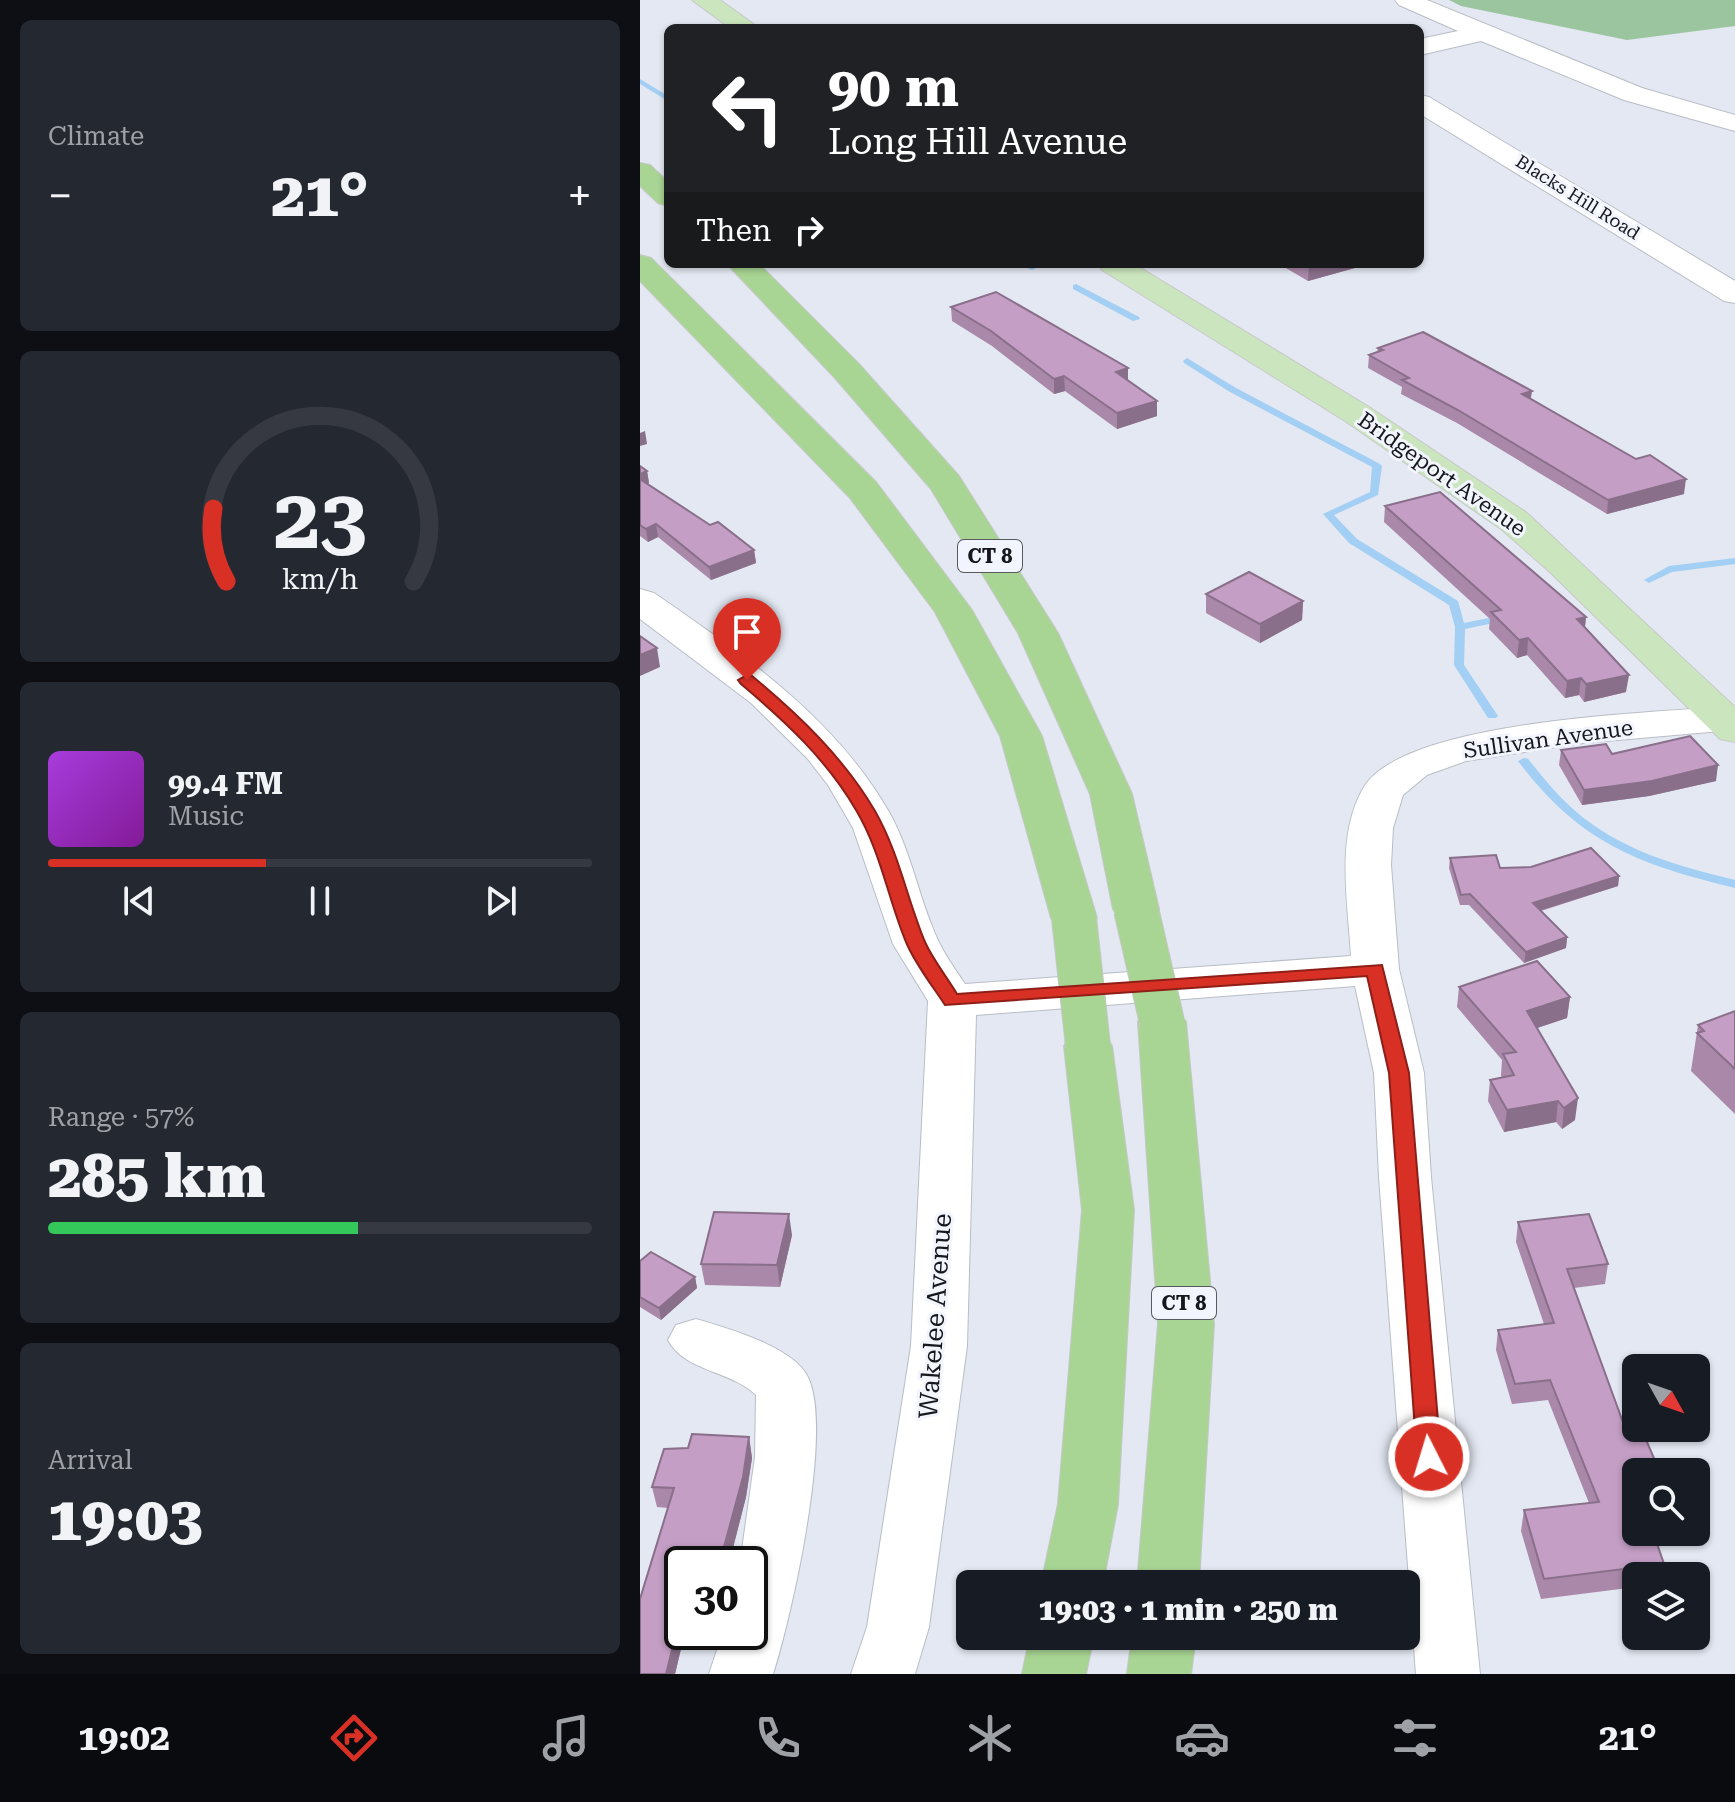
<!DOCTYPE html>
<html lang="en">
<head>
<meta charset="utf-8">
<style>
  :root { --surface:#171b24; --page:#242831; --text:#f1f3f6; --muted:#9ea1a6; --line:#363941; --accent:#d93025 }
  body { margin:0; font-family:"Roboto Serif",serif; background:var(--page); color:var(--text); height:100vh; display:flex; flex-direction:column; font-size:30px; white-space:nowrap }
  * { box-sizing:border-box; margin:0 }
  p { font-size:26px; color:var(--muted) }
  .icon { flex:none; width:44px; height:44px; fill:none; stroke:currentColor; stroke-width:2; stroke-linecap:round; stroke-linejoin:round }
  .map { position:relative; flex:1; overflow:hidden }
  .details { display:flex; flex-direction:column; gap:20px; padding:20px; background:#0d0f14; width:640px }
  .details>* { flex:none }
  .hud { position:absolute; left:24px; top:24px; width:760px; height:244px; border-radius:12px; box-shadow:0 2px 6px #0004; background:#202124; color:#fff; overflow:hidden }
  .needle { width:52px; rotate:130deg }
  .buttons { position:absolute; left:982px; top:1354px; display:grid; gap:16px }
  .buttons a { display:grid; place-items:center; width:88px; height:88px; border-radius:12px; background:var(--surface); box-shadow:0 2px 6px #0004; font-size:40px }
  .speed { position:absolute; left:24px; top:1546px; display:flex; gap:16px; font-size:40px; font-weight:700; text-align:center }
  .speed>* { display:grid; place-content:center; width:104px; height:104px; border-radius:50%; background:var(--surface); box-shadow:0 2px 6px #0004; line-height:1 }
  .speed .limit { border:4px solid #111; border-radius:12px; background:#fff; color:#111 }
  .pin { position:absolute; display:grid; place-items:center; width:68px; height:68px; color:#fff; margin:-82px -34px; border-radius:50% 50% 50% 0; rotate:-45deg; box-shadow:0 0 8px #0007 }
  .pin .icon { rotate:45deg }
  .me { position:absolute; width:88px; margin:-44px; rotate:355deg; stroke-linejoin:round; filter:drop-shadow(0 0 6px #0008) }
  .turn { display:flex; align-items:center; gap:28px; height:168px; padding:0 32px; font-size:36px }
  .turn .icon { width:104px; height:104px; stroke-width:2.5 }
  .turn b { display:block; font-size:56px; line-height:68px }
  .then { display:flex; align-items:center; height:76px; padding:0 32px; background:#0003; gap:16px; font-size:30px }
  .big { font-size:60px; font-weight:800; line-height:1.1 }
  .details .card { flex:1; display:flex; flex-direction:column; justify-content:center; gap:12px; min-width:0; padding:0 28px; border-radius:12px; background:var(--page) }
  .details .dial { align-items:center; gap:0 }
  .dial svg { height:208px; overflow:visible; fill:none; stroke:var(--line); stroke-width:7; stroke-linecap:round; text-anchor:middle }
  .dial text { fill:var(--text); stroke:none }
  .song { display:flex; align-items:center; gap:24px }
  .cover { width:96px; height:96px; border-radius:12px; background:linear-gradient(135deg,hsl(280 70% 55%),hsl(290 70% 35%)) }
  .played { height:8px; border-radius:4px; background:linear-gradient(90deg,var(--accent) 40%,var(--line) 40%) }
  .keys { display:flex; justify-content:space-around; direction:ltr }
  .heat { display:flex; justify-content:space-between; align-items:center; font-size:44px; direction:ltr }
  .charge { height:12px; border-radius:6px; background:linear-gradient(90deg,#34c759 57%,var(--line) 0) }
  .trip { position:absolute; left:316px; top:1570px; width:464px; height:80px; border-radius:12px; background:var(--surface); box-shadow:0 2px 6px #0004; font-weight:800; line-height:80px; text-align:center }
  .tab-bar { display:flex; height:128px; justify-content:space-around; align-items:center; background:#090b0e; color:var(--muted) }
  .tab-bar .icon { width:56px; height:56px }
  .tab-bar .selected { color:var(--accent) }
  .tab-bar b { font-size:36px; color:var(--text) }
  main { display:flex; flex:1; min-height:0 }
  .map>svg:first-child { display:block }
  .forest { fill:#9bc59f }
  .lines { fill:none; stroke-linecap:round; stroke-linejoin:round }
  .stream { fill:#a2cff3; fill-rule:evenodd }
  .minor-casing { stroke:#b8bdc6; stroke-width:2 }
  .major-casing { stroke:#c7c8c9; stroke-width:2 }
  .highway-casing { stroke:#c7c8c9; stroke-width:2 }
  .minor { fill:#fff; fill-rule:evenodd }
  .major { fill:#cbe6be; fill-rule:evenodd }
  .highway { fill:#a8d593; fill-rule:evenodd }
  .highway-bridge-casing { stroke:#c7c8c9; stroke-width:46; stroke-linecap:butt }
  .highway-bridge { stroke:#a8d593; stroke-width:44 }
  .wall { fill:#a988a9 }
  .shaded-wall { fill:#896f8a }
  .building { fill:#c49ec5; stroke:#896f8a; stroke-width:2 }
  .route { fill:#d93025; stroke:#8d1f18; stroke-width:2 }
  .labels { text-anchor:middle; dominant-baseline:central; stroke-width:6; stroke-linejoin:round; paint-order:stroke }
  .far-street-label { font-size:18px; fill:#17181c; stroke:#f2f5fe }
  .shield { fill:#f2f5fe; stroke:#595a60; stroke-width:2 }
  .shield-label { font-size:20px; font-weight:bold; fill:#17181c }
  .street-label { font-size:22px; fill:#17181c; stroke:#f2f5fe }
  .near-street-label { font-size:26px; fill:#17181c; stroke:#f2f5fe }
</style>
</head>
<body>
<main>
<section class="details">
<div class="card"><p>Climate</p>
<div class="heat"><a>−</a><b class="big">21°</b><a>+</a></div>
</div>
<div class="card dial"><svg viewBox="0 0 100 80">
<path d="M14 69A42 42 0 1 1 86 69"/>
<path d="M14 69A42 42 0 0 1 9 41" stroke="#d93025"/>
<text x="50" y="56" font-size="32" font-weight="700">23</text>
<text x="50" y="72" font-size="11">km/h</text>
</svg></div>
<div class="card">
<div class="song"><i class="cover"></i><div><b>99.4 FM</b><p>Music</p></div></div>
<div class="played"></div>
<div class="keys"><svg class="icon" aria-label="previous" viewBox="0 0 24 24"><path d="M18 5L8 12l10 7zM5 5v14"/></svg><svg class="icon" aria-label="pause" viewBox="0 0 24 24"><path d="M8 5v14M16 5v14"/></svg><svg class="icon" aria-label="next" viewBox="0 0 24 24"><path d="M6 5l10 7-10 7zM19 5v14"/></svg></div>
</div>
<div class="card"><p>Range · 57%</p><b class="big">285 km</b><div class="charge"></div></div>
<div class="card"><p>Arrival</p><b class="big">19:03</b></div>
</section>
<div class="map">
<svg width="1095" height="1674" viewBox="0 0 1095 1674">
  <rect width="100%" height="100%" fill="#e3e8f2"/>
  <!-- forest -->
  <path class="forest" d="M809,0H1095V26L987,40L821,6Z"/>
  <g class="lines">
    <!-- stream -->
    <g class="stream">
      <path d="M0,79L28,96V101L0,84Z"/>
      <path d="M378,264H389L396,268L392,270Z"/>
      <path d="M436,284L499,317L500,319L493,321L433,289V285Z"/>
      <path d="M547,358L596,388L740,464L742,466L738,495L694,515L717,539L818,601L824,623L864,615L868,616L869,618L868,620L825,629L824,665L858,716L856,718H848L814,665L815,627L809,605L709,543L683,514L730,492L732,467L590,392L544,363L543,361Z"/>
      <path d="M1095,558V564L1032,572L1009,583L1004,580L1029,566Z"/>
      <path d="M884,758L888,759C902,776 916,794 933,809C979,850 1037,866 1095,880V888C998,864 941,844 878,761Z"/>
    </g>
    <!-- minor casing -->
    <g class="minor-casing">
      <g id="minor">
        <path d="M755,0H787L1002,88L1095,115V131L984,100L841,41L780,55V39L818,31L759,5Z"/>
        <path d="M780,95L789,97L1095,281V303L1084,301L780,114Z"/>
        <path d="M0,589L14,593C102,654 194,716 249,812C269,847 277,889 292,926C300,948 312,965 325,984L711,956C708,903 695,835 724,787C764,721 1006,713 1081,707L1095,710V728L1081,731L943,743L826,761L787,775L763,795L753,828L751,865L759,969L784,1073L791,1177L840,1674H776L739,1177L734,1073L715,986L336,1015L327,1346L289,1627L275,1674H211L227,1627L271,1346L288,1001L253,944L213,828L188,785L167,758L111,703L0,619Z"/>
        <path d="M56,1319C87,1328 146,1345 165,1372C197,1418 151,1619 133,1674H69L83,1632H110V1564H100L115,1457L116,1395C90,1370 45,1372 28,1340L36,1325Z"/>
      </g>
    </g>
    <!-- major casing -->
    <g class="major-casing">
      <g id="major">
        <path d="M52,0H80L119,28H90Z"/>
        <path d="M458,264H494L729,407L887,513L1095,707V742L1080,739L911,573L861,529L705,421L462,270Z"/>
      </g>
    </g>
    <!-- highway casing -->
    <g class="highway-casing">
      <g id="highway">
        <path d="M0,163L10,165L28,182V206L18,203L0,186Z"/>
        <path d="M0,255L11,258L236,482L332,610L402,736L457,918L450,928L434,932L418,928L411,918L360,736L295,612L210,498L0,281Z"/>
        <path d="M87,264H119L219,364L319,476L418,633L492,794L519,909L512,919L496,923L480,919L473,909L450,794L378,633L291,489L195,378Z"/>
        <path d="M522,1006L539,1011L546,1022L574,1324L559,1584H497L518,1324L498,1022L505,1011Z"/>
        <path d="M448,1030L465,1034L472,1046L494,1210L478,1504L463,1584H401L418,1504L442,1210L424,1046L431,1034Z"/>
        <path d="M390,1636H454L446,1674H382Z"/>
        <path d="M492,1636H556L551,1674H487Z"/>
      </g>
    </g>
    <!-- minor -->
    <use href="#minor" class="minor"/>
    <!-- major -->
    <use href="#major" class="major"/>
    <!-- highway -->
    <use href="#highway" class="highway"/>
    <!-- highway-bridge casing -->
    <g class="highway-bridge-casing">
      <g id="highway-bridge">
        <path d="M496,909L522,1022"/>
        <path d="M434,918L448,1046"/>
      </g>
    </g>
    <!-- highway-bridge -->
    <use href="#highway-bridge" class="highway-bridge"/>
  </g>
  <!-- wall -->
  <g class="wall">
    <path d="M639,264H722V266L668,281Z"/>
    <path d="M311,307L488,368V381L517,416L477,429L425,391L414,394L352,346L312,321Z"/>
    <path d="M738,348L891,398L1044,494L967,514L817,423L761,394L762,387L728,368L729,355L737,352Z"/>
    <path d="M0,466L7,471L9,483L7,484L70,525L114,550L116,563L71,580L18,537L8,542L0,536Z"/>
    <path d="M745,506L946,617L945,628L986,692L944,702L939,695L925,698L887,655L877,658L849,629L850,619L744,522Z"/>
    <path d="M566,594L663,601L662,620L620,643L566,613Z"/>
    <path d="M921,750L972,754L1076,781L1009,796L942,805L919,765Z"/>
    <path d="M810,858L860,868L979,876L978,886L901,911L927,937L926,948L884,963L829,905H820L809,868Z"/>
    <path d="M819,987L930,997L927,1018L897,1028L935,1120L922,1129L916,1122L864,1132L848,1101L850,1080L862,1078L861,1075L862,1060L817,1007Z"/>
    <path d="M1095,1011V1114L1051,1071L1058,1025Z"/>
    <path d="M878,1222L968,1264L965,1284L934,1288L984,1425L1016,1463L1014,1472H996V1532L1024,1564L1022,1576H996V1587L901,1599L881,1531L884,1510L949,1503L908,1400L872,1404L856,1350L858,1330L904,1324L876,1242Z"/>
    <path d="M152,1235L140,1287L65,1285L61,1264Z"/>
    <path d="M0,1261L55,1277L57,1288L21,1320L0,1307Z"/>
    <path d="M109,1437L112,1458L106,1497L93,1547L42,1564V1632H45L35,1674L28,1508L17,1507L12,1487L48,1448Z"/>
  </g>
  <!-- shaded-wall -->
  <g class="shaded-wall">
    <path d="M669,264H722V266L668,281Z"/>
    <path d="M488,368V384L476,372Z"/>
    <path d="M424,376L425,391L414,394V379Z"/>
    <path d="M892,391L890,404L882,394Z"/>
    <path d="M517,401V416L477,429V413Z"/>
    <path d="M5,431L7,444L0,446V433Z"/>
    <path d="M7,471L9,483L0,487V474Z"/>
    <path d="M1046,479L1044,494L967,514L968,500Z"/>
    <path d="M16,524L18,537L8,542L6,529Z"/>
    <path d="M114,550L116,563L71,580L69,567Z"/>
    <path d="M663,601L662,620L620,643V624Z"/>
    <path d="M946,617L944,634L937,619Z"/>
    <path d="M888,638L887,655L877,658L879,640Z"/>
    <path d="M17,648L20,667L0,676V655Z"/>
    <path d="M989,675L986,692L944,702L946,684Z"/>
    <path d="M941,678L939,695L925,698L927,681Z"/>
    <path d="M1078,765L1076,781L1009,796L942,805L944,790Z"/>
    <path d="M979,876L978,886L892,913L893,903Z"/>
    <path d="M927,937L926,948L884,963L886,952Z"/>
    <path d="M930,997L927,1018L885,1032L887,1011Z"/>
    <path d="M938,1098L935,1120L922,1129L924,1108Z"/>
    <path d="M918,1101L916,1122L864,1132L867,1110Z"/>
    <path d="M149,1214L152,1235L140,1287L137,1265Z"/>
    <path d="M55,1277L57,1288L21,1320L19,1308Z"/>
    <path d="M109,1437L112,1458L106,1497L89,1564L84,1547Z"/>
    <path d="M101,1548L104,1564H97Z"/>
    <path d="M41,1610L42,1632H45L35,1674H26Z"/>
  </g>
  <!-- building -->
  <g class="building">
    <path d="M356,292L488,368L476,372L517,401L477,413L424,376L414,379L351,331L311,307Z"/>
    <path d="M783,332L892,391L882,394L996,459L1010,455L1046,479L968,500L818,410L762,380L769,378L729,355L743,350L738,348Z"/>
    <path d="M0,466L7,471L0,474Z"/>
    <path d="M0,479L70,525L78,522L114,550L69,567L16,524L6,529L0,525Z"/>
    <path d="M800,492L946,617L937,619L989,675L946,684L941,678L927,681L888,638L879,640L851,612L861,610L745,506Z"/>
    <path d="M609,572L663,601L620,624L566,594Z"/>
    <path d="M0,636L17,648L0,655Z"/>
    <path d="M1050,736L1078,765L1012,781L944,790L921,750L966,744L972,754Z"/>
    <path d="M951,848L979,876L893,903L927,937L886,952L830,894L821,895L810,858L856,855L860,868L891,867Z"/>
    <path d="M897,961L930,997L887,1011L938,1098L924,1108L918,1101L867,1110L850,1080L874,1075L863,1054L876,1052L819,987Z"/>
    <path d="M1095,1011V1069L1057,1033L1064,1031L1058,1025Z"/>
    <path d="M74,1212L149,1214L137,1265L61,1264Z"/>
    <path d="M949,1214L968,1264L927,1269L984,1425L996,1423V1428H1001L1016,1463L991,1467L996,1480V1532H1013L1024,1564L904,1579L884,1510L959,1502L910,1380L875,1384L858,1330L914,1323L878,1222Z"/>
    <path d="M11,1252L55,1277L19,1308L0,1297V1261Z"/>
    <path d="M52,1434L109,1437L103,1477L84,1547L101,1548L97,1564H42V1610L26,1674H0V1599L34,1488L12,1487L24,1449L48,1448Z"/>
  </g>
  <!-- route -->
  <path class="route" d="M107,675L112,676C159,715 204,758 235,811C259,853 267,899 285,942C293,960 307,977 317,994L742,965L769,1073L801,1457L798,1464L789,1467L780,1464L777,1457L749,1073L727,976L305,1005C292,985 275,964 266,942C248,899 241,852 216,810C187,760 145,721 101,684L98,680Z"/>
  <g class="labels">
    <!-- far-street labels -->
    <g class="far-street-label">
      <text transform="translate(938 197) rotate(32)">Blacks Hill Road</text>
    </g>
    <!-- shield labels -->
    <g class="shield">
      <rect x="318" y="540" width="64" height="32" rx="6"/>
      <rect x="512" y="1287" width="64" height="32" rx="6"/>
    </g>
    <g class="shield-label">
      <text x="350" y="556">CT 8</text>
      <text x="544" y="1303">CT 8</text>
    </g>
    <!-- street labels -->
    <g class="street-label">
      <text transform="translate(802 474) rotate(35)">Bridgeport Avenue</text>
      <text transform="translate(908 739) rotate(-8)">Sullivan Avenue</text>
    </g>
    <!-- near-street labels -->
    <g class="near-street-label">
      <text transform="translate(295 1316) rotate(-86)">Wakelee Avenue</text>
    </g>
  </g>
</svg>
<div class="buttons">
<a><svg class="needle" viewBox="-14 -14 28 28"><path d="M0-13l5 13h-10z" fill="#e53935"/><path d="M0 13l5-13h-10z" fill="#9ea1a6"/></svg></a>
<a><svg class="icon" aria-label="search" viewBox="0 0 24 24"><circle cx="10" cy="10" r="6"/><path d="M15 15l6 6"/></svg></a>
<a><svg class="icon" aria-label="layers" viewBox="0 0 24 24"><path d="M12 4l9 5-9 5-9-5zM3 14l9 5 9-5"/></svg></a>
</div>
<div class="speed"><div class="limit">30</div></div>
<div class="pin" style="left:107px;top:680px;background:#d93025"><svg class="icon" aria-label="arrive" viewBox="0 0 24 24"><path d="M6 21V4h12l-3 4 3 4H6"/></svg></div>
<svg class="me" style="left:789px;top:1457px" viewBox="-20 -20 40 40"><circle r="17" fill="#d93025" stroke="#fff" stroke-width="3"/><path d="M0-11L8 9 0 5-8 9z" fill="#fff"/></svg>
<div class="trip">19:03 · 1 min · 250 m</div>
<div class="hud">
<div class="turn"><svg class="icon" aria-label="left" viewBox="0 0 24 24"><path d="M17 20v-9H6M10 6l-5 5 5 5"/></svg><div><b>90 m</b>Long Hill Avenue</div></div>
<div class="then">Then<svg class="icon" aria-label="right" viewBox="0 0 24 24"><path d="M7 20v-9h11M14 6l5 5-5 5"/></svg></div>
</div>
</div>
</main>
<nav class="tab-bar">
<b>19:02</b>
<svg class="icon selected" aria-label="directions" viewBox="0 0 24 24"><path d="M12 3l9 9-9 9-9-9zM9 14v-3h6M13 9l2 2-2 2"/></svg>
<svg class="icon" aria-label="music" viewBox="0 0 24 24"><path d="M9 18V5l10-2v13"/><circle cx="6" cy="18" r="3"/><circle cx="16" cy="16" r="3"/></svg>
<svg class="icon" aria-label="phone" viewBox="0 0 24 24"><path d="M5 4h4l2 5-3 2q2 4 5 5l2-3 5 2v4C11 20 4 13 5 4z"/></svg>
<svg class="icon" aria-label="climate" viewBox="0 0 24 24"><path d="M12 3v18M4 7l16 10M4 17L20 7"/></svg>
<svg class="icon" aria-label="car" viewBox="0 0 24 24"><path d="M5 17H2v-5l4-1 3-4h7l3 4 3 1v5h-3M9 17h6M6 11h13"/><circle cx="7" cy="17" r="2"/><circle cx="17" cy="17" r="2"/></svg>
<svg class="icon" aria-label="filters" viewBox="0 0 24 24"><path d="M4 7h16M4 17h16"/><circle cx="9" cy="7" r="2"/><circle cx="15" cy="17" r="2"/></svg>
<b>21°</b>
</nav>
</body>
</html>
